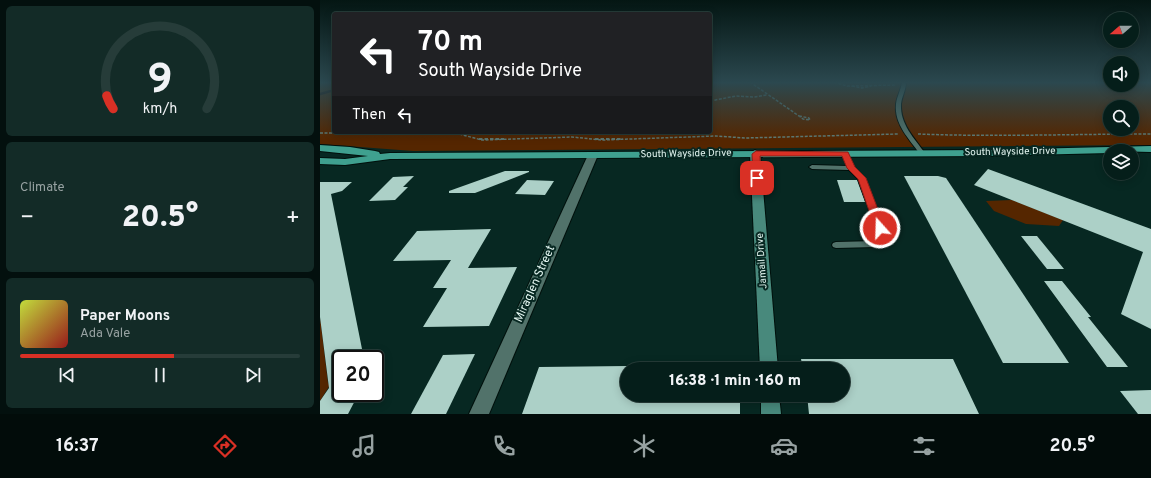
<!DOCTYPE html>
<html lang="en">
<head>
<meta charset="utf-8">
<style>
  :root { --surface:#051e1a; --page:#132b27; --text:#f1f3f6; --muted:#97a2a2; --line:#263c39; --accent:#d93025 }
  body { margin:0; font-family:Overpass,sans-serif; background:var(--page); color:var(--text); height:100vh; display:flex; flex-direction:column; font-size:15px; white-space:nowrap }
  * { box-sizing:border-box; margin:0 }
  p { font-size:13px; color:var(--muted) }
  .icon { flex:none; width:22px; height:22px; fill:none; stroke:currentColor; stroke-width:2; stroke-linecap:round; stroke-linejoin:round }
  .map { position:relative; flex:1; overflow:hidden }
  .sheet { display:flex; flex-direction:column; gap:6px; padding:6px; background:#03100e; width:320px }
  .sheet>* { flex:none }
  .guide { position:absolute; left:12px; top:12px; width:380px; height:122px; border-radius:4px; box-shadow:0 2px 10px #0003,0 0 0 1px var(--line); background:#202124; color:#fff; overflow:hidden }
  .needle { width:26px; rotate:250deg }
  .controls { position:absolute; left:783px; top:12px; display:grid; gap:8px }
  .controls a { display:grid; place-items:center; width:36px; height:36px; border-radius:50%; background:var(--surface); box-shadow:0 2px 10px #0003,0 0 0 1px var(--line); font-size:20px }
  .speed { position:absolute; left:12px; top:350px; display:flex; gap:8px; font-size:20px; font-weight:700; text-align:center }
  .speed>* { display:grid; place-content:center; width:52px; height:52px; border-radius:50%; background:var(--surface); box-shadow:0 2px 10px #0003,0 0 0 1px var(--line); line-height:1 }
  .speed .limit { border:2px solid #111; border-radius:6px; background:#fff; color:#111 }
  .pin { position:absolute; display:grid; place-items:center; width:34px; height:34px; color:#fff; margin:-17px; border-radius:8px; box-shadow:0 2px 6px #0006 }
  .me { position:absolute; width:44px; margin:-22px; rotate:340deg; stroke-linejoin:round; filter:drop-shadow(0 0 3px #0008) }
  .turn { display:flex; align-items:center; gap:14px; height:84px; padding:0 20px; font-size:18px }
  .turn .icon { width:52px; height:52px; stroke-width:2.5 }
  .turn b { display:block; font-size:28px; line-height:34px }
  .then { display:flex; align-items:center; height:38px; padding:0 20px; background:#0003; gap:8px; font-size:15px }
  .big { font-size:30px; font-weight:800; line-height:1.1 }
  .sheet .tile { flex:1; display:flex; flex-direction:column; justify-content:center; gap:6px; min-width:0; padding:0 14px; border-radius:6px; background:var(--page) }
  .sheet .dial { align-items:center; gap:0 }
  .dial svg { height:104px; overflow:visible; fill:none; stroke:var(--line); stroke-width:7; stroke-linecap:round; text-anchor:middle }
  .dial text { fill:var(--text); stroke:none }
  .song { display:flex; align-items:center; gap:12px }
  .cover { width:48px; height:48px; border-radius:6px; background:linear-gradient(135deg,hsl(70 70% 55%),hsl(0 70% 35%)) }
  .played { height:4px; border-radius:2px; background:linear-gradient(90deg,var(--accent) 55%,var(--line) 55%) }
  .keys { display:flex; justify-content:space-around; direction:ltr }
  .heat { display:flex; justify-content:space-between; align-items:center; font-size:22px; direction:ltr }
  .trip { position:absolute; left:300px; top:362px; width:230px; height:40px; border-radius:20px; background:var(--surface); box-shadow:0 2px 10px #0003,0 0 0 1px var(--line); font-weight:800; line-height:40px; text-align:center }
  .tabs { display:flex; height:64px; justify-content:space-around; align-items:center; background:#020c0a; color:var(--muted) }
  .tabs .icon { width:28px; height:28px }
  .tabs .on { color:var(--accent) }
  .tabs b { font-size:18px; color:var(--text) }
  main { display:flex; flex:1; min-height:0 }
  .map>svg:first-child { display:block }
  .green { fill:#552600; fill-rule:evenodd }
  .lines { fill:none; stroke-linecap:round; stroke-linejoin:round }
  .stream { stroke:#200500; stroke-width:2.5 }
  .building { fill:#acd0c7 }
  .lane-casing { stroke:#00100c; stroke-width:2 }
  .street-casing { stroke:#00100c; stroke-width:2 }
  .secondary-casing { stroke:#00100c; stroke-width:2 }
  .primary-casing { stroke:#00100c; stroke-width:2 }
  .path-far1 { stroke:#5e7973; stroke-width:1.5; stroke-dasharray:3 1.5; stroke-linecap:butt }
  .path { stroke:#5e7973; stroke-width:2; stroke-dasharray:3.5 2; stroke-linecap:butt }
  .lane { fill:#51726a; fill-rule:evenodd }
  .street { fill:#51726a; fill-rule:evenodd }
  .secondary { fill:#48897c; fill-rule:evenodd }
  .primary { fill:#3fa08f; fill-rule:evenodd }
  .route { fill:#d93025; stroke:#8d1f18 }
  .labels { text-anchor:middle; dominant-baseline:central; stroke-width:4; stroke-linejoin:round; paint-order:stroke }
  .street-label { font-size:10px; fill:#e4f6f1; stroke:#072822 }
  .near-street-label { font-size:12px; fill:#e4f6f1; stroke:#072822 }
</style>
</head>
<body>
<main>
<section class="sheet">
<div class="tile dial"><svg viewBox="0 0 100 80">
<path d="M14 69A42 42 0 1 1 86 69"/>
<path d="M14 69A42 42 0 0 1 9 59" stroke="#d93025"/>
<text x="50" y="56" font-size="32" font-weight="700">9</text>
<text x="50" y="72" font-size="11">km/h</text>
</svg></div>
<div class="tile"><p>Climate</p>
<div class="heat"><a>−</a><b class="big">20.5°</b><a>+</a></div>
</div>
<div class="tile">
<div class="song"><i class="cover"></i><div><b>Paper Moons</b><p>Ada Vale</p></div></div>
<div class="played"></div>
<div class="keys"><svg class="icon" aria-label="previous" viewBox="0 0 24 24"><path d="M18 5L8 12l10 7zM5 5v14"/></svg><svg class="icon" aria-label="pause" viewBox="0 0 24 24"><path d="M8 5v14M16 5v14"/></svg><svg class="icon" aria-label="next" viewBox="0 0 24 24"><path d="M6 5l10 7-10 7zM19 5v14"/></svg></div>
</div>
</section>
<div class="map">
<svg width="831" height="414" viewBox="0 0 831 414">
  <rect width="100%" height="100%" fill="#072822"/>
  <!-- green -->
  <g class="green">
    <path d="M0,82H14V132H390V82H790V85H812V82H831V145L93,151L0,144ZM790,107H812V129H790Z"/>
    <path d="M692,200L743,220L739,226L706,224L674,211L666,201Z"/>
    <path d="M0,317L8,383L10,385L0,401Z"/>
  </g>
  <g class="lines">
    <!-- stream -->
    <path class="stream" d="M0,94L14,90"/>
  </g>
  <!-- building -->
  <g class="building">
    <path d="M668,169L831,229V329L801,314L823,252L654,185Z"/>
    <path d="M185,171H209V172L155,193H129V191Z"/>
    <path d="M94,176L83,187H88L75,200L49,201L73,177Z"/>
    <path d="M584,176H618L626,178L749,363H683Z"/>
    <path d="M207,180L234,181L225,195L195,194Z"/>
    <path d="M517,180H537L545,202H524Z"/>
    <path d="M0,182H32L22,191L11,194L44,359H21V393H39L28,414H0V401L9,388L0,317Z"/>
    <path d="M171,229L148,268L197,267L169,326L103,327L127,288H113L131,260L73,261L97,231Z"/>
    <path d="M701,236H717L744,269H727Z"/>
    <path d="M724,281H742L771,317H768L808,367H787Z"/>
    <path d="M155,354L126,414H91L123,355Z"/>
    <path d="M481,359H633L659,414H489L487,395H523V369H483Z"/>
    <path d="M307,366V395H420V414H202L219,367Z"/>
    <path d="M831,390V414H818L800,391Z"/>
  </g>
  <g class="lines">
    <!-- lane casing -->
    <g class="lane-casing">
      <g id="lane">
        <path d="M582,82H586C586,90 582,96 581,104C580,124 594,138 605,153L604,154H600C589,139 574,124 576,104C577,96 581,90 582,82Z"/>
        <path d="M525,151L528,153L534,167L544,178L568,240L565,245L556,247L516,248L513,247L512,245L513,243L516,242L556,241L560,240L538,179L529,170L492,169L489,167L492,165L527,166L522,153Z"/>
      </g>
    </g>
    <!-- street casing -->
    <g class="street-casing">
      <path id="street" d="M273,152L278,155L169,414H149L268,155Z"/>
    </g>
    <!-- secondary casing -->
    <g class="secondary-casing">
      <g id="secondary">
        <path d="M435,150L440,153L458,369H440L430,153Z"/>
        <path d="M441,395H459L461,414H441Z"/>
      </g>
    </g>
    <!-- primary casing -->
    <g class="primary-casing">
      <path id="primary" d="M0,145L30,147L55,151L59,152L60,154L70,153L667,150L831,146V152L790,151V153L667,156L70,159L25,165L0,164V158L25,159L48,156L0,151Z"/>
    </g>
    <!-- path-far1 -->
    <g class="path-far1">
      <path d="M430,82L479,116"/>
      <path d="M514,82L527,86L576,85"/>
      <path d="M532,86L542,88L551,86"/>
      <path d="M390,101L416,96L434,97L447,95"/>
      <path d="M479,116L489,118L490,120L483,119Z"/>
      <path d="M0,133H135L162,140L252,137L282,140L396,136L425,138L578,134"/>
      <path d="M598,134C676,137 753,134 831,134"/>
    </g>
    <!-- path -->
    <g class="path">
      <path d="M159,139H184"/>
      <path d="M275,139H303"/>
    </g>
    <!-- lane -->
    <use href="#lane" class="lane"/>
    <!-- street -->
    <use href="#street" class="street"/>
    <!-- secondary -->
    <use href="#secondary" class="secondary"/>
    <!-- primary -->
    <use href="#primary" class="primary"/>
  </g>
  <!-- sky -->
  <linearGradient id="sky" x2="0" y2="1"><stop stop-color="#041613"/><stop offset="0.59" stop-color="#2b484f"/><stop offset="1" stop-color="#2b484f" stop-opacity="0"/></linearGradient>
  <rect width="831" height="140" fill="url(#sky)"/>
  <!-- route -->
  <path class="route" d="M436,151L528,152L535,167L546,178L565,228L560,231L555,228L538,179L527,168L522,156H440L441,178L437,181L433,178L432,154Z"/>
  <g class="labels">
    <!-- street labels -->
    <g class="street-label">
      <text transform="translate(690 152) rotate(-1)">South Wayside Drive</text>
      <text transform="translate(366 154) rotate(-1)">South Wayside Drive</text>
      <text transform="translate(442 261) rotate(-94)">Jamail Drive</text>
    </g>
    <!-- near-street labels -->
    <g class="near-street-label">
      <text transform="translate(215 284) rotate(-66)">Miraglen Street</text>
    </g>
  </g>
</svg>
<div class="controls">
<a><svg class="needle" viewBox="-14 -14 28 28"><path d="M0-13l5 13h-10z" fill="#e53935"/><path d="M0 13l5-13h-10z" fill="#97a2a2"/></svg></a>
<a><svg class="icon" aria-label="sound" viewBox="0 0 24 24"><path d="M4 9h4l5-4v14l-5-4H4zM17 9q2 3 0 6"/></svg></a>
<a><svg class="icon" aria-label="search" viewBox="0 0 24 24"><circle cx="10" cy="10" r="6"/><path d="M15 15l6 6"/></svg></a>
<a><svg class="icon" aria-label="layers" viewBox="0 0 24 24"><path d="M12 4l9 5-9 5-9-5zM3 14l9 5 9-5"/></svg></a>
</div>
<div class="speed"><div class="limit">20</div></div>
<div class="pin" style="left:437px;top:178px;background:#d93025"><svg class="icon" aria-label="arrive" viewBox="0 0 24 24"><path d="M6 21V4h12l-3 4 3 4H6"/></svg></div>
<svg class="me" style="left:560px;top:228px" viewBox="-20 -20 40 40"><circle r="17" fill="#d93025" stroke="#fff" stroke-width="3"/><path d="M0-11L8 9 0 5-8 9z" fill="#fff"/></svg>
<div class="trip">16:38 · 1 min · 160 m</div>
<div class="guide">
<div class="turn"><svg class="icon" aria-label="left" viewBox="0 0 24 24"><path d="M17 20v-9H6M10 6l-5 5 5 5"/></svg><div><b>70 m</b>South Wayside Drive</div></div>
<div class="then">Then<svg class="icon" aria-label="left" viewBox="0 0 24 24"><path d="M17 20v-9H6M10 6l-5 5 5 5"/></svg></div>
</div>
</div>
</main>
<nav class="tabs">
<b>16:37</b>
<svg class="icon on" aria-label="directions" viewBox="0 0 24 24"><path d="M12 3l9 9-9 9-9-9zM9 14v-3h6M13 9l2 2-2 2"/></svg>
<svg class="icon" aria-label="music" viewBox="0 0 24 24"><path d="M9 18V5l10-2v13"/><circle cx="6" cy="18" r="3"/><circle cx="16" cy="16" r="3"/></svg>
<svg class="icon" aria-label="phone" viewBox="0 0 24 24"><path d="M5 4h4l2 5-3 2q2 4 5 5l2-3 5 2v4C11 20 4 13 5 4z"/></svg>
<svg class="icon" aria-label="climate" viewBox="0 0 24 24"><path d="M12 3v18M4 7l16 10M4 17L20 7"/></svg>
<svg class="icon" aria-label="car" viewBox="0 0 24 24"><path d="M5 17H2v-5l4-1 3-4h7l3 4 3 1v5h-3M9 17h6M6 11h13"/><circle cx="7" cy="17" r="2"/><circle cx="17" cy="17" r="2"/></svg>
<svg class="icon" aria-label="filters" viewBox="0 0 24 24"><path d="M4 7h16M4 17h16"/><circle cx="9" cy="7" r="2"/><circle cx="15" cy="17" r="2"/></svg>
<b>20.5°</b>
</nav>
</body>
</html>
